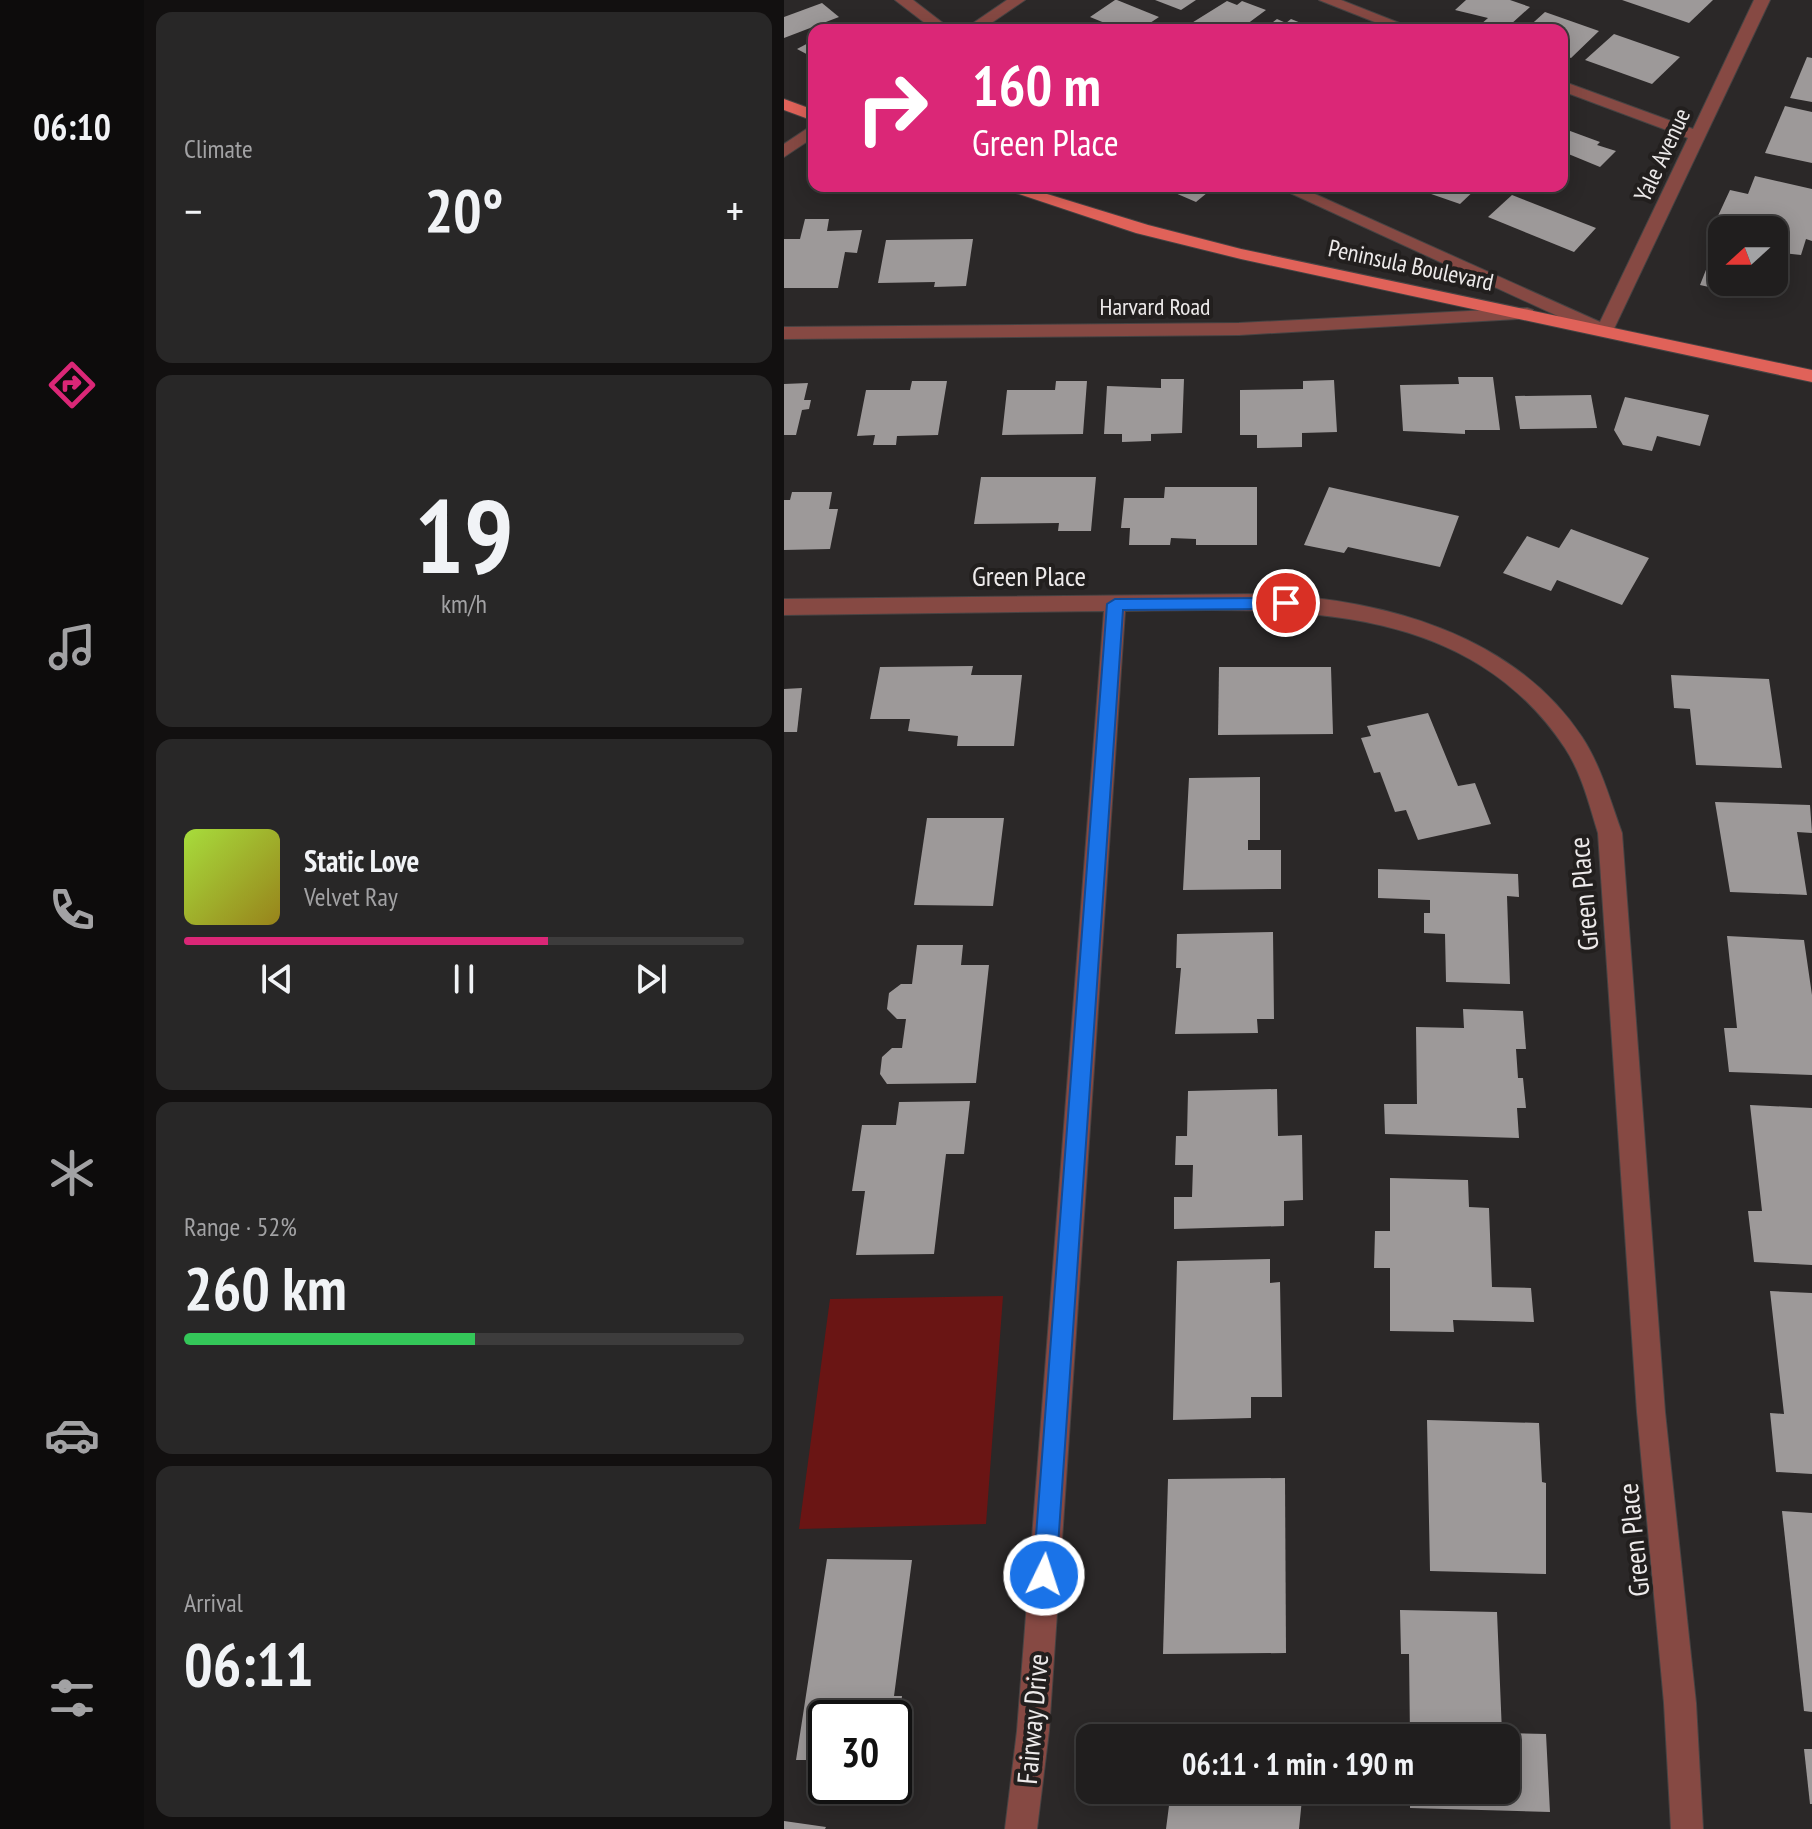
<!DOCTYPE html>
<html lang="en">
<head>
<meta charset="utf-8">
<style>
  :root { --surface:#201e1e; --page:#282727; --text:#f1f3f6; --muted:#a2a2a4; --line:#3d3c3c; --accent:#db2777 }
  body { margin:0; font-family:"PT Sans Narrow",sans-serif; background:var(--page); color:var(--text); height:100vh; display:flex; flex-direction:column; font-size:30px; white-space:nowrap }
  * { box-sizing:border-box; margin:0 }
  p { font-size:26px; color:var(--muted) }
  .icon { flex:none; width:44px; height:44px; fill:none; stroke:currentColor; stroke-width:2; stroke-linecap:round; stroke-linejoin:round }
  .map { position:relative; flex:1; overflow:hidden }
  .side { display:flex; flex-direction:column; gap:12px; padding:12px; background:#121010; width:640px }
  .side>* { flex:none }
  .banner { position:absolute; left:24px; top:24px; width:760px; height:168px; border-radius:16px; box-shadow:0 4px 20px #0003,0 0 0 2px var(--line); background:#db2777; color:#fff; overflow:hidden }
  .needle { width:52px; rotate:249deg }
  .tools { position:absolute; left:924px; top:216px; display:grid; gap:16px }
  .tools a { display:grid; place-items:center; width:80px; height:80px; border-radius:16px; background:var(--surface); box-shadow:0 4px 20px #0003,0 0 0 2px var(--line); font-size:40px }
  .speed { position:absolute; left:24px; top:1700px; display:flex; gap:16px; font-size:40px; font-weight:700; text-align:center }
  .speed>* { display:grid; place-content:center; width:104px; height:104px; border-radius:50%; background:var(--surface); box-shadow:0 4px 20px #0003,0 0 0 2px var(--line); line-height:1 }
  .speed .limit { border:4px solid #111; border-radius:12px; background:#fff; color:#111 }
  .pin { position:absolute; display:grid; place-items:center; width:68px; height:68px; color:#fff; margin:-34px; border:4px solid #fff; border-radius:50%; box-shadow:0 2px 8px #0007 }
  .me { position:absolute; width:88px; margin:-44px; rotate:4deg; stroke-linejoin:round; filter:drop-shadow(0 0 6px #0008) }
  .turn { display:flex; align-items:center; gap:28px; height:168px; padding:0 32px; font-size:36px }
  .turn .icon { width:104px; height:104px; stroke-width:2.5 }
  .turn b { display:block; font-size:56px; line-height:68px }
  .big { font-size:60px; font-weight:600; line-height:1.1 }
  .side .card { flex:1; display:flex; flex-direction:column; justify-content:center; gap:12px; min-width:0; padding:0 28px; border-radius:16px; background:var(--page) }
  .side .dial { align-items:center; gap:0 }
  .dial b { font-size:104px; line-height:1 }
  .song { display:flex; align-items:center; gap:24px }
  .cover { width:96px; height:96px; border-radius:12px; background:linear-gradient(135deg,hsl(80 70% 55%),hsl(50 70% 35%)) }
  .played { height:8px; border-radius:4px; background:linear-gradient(90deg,var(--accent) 65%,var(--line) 65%) }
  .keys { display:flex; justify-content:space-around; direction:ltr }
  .heat { display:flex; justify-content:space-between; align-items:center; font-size:44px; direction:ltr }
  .charge { height:12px; border-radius:6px; background:linear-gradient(90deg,#34c759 52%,var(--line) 0) }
  .trip { position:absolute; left:292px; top:1724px; width:444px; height:80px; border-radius:16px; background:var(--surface); box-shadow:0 4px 20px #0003,0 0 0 2px var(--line); font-weight:600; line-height:80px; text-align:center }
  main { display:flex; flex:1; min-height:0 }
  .tab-bar { display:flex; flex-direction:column; width:144px; justify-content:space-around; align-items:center; background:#0d0c0c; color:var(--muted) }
  .tab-bar .icon { width:56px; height:56px }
  .tab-bar .selected { color:var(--accent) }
  .tab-bar b { font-size:36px; color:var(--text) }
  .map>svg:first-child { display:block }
  .green { fill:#6a1514 }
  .building { fill:#9d9999 }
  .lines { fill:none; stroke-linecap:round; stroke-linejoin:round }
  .minor-casing { stroke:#464343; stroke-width:2 }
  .tertiary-casing { stroke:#464343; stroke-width:2 }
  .primary-casing { stroke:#464343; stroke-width:2 }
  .minor { fill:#864943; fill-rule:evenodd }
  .tertiary { fill:#864943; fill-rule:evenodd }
  .primary { fill:#e06259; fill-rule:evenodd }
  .route { fill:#1a73e8; stroke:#114b97; stroke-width:2 }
  .labels { text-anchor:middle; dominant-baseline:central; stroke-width:8; stroke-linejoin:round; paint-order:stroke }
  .far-street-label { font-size:24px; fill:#edeaea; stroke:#221f1e }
  .street-label { font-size:28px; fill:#edeaea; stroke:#221f1e }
</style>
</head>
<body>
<main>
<nav class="tab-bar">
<b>06:10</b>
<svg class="icon selected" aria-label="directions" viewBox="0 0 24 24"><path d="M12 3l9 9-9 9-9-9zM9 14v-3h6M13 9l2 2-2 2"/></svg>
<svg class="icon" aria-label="music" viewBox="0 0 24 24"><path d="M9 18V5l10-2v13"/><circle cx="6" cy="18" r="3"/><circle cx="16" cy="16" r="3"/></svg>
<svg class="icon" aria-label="phone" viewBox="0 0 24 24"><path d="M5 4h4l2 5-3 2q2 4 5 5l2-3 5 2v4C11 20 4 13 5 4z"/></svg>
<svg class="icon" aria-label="climate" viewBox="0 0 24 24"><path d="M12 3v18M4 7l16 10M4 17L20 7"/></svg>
<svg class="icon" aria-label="car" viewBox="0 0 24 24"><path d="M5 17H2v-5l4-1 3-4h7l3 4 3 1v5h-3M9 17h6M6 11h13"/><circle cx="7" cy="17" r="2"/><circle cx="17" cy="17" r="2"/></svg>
<svg class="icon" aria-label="filters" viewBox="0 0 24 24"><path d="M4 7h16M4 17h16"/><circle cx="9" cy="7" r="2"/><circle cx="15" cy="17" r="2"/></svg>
</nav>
<section class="side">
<div class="card"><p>Climate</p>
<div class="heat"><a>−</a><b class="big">20°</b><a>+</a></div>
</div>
<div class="card dial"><b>19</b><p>km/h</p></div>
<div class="card">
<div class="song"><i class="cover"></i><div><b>Static Love</b><p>Velvet Ray</p></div></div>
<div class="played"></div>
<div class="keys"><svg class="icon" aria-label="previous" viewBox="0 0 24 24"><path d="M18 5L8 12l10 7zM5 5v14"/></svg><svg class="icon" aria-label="pause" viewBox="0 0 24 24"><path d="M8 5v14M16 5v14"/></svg><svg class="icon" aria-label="next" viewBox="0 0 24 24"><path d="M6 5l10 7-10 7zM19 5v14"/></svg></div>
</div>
<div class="card"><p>Range · 52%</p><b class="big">260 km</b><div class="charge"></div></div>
<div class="card"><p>Arrival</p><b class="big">06:11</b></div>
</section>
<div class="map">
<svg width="1028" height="1829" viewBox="0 0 1028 1829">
  <rect width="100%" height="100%" fill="#2b2828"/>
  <!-- green -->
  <path class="green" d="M219,1296L202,1524L15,1529L46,1299Z"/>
  <!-- building -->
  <g class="building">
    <path d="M331,0H333L375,17L360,27L349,22L338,30L306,17Z"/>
    <path d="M371,0H412L397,10Z"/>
    <path d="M682,0H726L746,7L726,25L708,30L696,25L704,18L671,10Z"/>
    <path d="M838,0H929L905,23Z"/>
    <path d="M443,1L453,5L458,1L482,10L455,30L398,29Z"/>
    <path d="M38,3L55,17L0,38V17Z"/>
    <path d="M761,12L815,31L787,58L778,55V30H741Z"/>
    <path d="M493,19L502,23L507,19L522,25L515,30H478Z"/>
    <path d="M830,34L896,57L868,84L801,60Z"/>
    <path d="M30,40V58L13,49Z"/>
    <path d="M1023,57L1028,58V102L1006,98Z"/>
    <path d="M1001,106L1028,112V163L981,153Z"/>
    <path d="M778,128L816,142L813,145L832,151L816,167L782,153L778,157Z"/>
    <path d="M971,176L1028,189V241L1022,239L1017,255L990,252V230H948L951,223L933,218L946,190L964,194Z"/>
    <path d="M375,186H425L429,188L412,202Z"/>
    <path d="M624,186H695L676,204Z"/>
    <path d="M728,195L812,228L790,252L704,217Z"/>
    <path d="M21,219H45L43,231L78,230L73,253L61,252L54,288H0V239H16Z"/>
    <path d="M189,239L182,286L150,287L151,282L94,283L102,240Z"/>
    <path d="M931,247L938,249V282H966L961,295L916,285Z"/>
    <path d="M674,377H709L716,430H681V434L619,431L616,385L675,384Z"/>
    <path d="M377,379H400L398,433L367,434V441L338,442V434H320L323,386L377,388Z"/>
    <path d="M550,380L553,432L518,433V447L473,448V435H456V390L519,389V381Z"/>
    <path d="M128,381H163L154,435L113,436L112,445H89L91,435L73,436L82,390H126Z"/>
    <path d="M272,381H303L299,434L218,435L223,390H271Z"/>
    <path d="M24,383L20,400H27L25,409L18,410L12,435H0V384Z"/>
    <path d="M807,395L813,428L736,429L731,396Z"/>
    <path d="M841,397L925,415L916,446L873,436L868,451L839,445L830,430Z"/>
    <path d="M197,477H312L307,531H274L275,523L190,524Z"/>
    <path d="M381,487H473V545H412V539L387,538L386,545H345L346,528H337L340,498H380Z"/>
    <path d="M545,487L675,516L656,567L564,547L560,553L520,545Z"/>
    <path d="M8,492H48L45,509H54L46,549L0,550V500H6Z"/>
    <path d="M787,529L865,558L838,605L773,580L767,591L719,573L743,536L775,548Z"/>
    <path d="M189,666L187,675H238L230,746H173L174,736L124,731L126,719H86L96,667Z"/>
    <path d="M435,667H547L549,734L434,735Z"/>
    <path d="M887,675L985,679L998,768L912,765L906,709L890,708Z"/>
    <path d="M18,688L13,732H0V689Z"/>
    <path d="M644,713L674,786L691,783L707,824L634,840L622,810L611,812L596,772L590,773L577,738L587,736L583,726Z"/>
    <path d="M476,777V840H464V850H497V889L399,890L405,778Z"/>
    <path d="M931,802L1026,805L1028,833L1013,832L1023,895L946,892Z"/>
    <path d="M143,818H220L209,906L130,905Z"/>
    <path d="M594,869L734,874L735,897L723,896L726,984L662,982L661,934L640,933V913H646V900L594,898Z"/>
    <path d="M489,932L490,1019H473L474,1033L391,1034L397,968H392L393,934Z"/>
    <path d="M943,936L1020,940L1028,995V1075L945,1072L940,1028H953Z"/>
    <path d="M133,945H179L177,965H205L192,1083L103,1084L96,1074L98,1057L108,1048H118L122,1019H113L103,1009L105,993L117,984H128Z"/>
    <path d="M679,1009L739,1011L742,1049H732L734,1078H739L742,1108H733L735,1138L601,1134L600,1104H633L632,1027L680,1028Z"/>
    <path d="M493,1089L494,1136L518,1135L519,1200L500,1201V1226L390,1229V1197H408L409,1165H391L392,1136H403L404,1091Z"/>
    <path d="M186,1101L180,1154H162L150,1254L72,1255L81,1191H68L78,1125H112L115,1102Z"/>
    <path d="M966,1105L1028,1108V1265L970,1262L964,1211H978Z"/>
    <path d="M606,1178L684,1180L685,1207L705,1208L708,1287L747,1288L750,1322L669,1320L670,1332L606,1331V1268H590L591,1231H606Z"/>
    <path d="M486,1259V1283L496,1282L498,1397H467V1418L389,1420L393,1261Z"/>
    <path d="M986,1291L1028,1293V1474L992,1472L986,1413L1000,1414Z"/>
    <path d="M643,1420L755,1423L758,1482L762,1483V1574L646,1571Z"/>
    <path d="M501,1478L502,1653L379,1654L384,1479Z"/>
    <path d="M998,1511L1028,1513V1712L1020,1711Z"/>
    <path d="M43,1559L128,1560L110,1696H118L112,1748L110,1718H42V1760H12Z"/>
    <path d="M616,1610L713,1612L718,1733L762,1734L766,1812L626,1808V1790H722V1738H626L625,1654H617Z"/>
    <path d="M1020,1749H1028V1804H1026Z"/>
    <path d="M387,1790H495V1796L518,1799L515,1829H382Z"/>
    <path d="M0,1821L42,1827L41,1829H0Z"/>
  </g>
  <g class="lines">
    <!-- minor casing -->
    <g class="minor-casing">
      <g id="minor">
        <path d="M111,0H129L168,30H150Z"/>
        <path d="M535,0H557L633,30H611Z"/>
        <path d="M970,0H986L827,335H815L491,186H513L816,322L904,138L778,91V81L909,129Z"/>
        <path d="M30,124V137L0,157V144Z"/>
        <path d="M743,308L749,310V318L455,335L0,339V327L455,323Z"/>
        <path d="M480,594C597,599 729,633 798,737C817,766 826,800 838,833L881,1412L912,1703L919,1829H887L880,1703L853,1412L814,833C805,804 798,774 781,748C681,597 499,609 341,611L265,1731L253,1829H221L233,1731L320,611L0,615V599Z"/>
      </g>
    </g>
    <!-- tertiary casing -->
    <g class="tertiary-casing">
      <path id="tertiary" d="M223,0H241L197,30H179Z"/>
    </g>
    <!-- primary casing -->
    <g class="primary-casing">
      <g id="primary">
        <path d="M0,99L30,110V121L0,110Z"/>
        <path d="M211,186H237L364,225L457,249L1028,370V382L457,259L352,233Z"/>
      </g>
    </g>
    <!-- minor -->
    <use href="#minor" class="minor"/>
    <!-- tertiary -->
    <use href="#tertiary" class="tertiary"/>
    <!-- primary -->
    <use href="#primary" class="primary"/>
  </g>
  <!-- route -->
  <path class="route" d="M502,598L510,603L502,609L339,610L272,1575L268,1583L260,1586L252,1583L249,1575L323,604L331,599Z"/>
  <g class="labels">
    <!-- far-street labels -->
    <g class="far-street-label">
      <text transform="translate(878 155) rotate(-65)">Yale Avenue</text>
      <text transform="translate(627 265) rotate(12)">Peninsula Boulevard</text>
      <text x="371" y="306">Harvard Road</text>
    </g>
    <!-- street labels -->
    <g class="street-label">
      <text x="245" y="575">Green Place</text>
      <text transform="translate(799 894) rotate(-95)">Green Place</text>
      <text transform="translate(849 1540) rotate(-96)">Green Place</text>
      <text transform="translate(248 1719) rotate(-85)">Fairway Drive</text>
    </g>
  </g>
</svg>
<div class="tools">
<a><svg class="needle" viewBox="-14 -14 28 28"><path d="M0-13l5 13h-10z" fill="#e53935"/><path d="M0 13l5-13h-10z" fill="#a2a2a4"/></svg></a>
</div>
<div class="speed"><div class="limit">30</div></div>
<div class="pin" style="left:502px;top:603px;background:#d93025"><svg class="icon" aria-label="arrive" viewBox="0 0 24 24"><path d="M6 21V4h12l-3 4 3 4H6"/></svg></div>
<svg class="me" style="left:260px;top:1575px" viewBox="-20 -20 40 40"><circle r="17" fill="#1a73e8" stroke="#fff" stroke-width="3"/><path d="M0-11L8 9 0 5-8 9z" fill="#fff"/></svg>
<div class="trip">06:11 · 1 min · 190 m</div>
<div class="banner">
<div class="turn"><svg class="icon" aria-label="right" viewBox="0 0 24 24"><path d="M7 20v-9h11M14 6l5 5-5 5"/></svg><div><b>160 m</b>Green Place</div></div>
</div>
</div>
</main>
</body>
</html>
